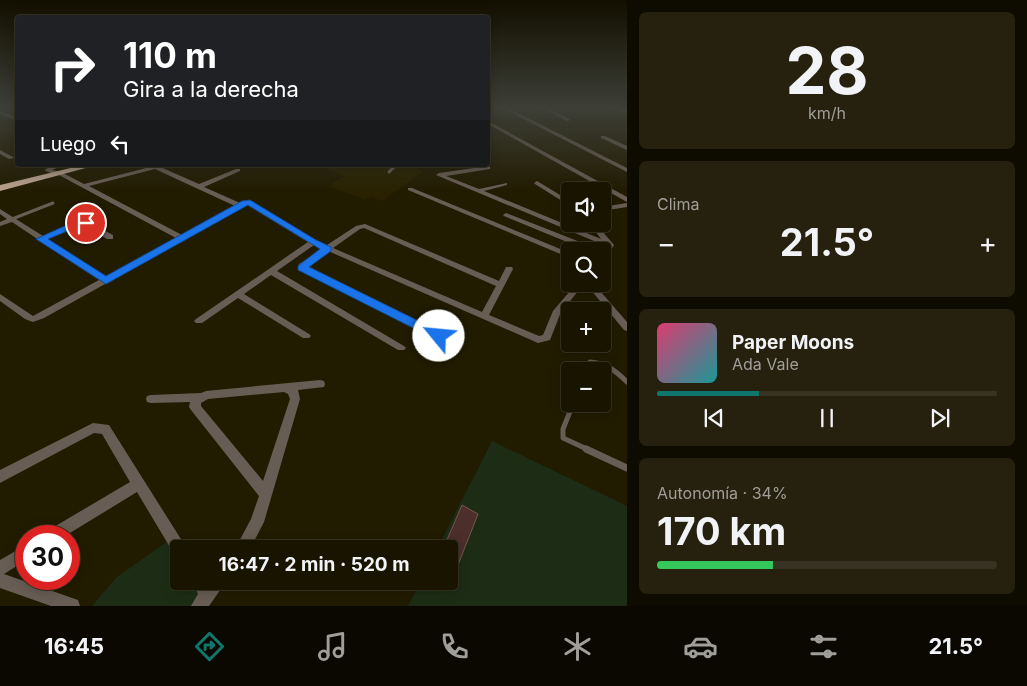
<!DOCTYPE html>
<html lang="es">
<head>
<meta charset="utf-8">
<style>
  :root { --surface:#191400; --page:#26210f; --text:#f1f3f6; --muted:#9f9e99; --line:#373322; --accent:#0f766e }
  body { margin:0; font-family:Inter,sans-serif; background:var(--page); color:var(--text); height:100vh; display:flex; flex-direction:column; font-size:19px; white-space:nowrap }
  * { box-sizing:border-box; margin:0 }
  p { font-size:16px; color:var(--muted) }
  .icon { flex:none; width:28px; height:28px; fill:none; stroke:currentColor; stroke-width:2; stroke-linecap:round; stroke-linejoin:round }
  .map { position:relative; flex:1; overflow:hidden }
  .sheet { display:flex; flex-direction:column; gap:12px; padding:12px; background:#0e0b00; width:400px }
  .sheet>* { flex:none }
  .banner { position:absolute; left:15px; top:15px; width:475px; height:152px; border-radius:5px; box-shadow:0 2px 12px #0003,0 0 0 1px var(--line); background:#202124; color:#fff; overflow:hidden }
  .controls { position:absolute; left:561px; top:182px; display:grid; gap:10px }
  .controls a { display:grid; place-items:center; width:50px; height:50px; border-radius:5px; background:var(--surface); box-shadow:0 2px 12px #0003,0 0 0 1px var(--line); font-size:25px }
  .speed { position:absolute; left:15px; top:525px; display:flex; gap:10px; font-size:25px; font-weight:700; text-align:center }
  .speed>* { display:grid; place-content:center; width:65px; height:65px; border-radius:50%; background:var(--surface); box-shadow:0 2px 12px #0003,0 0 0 1px var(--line); line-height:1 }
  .speed .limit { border:8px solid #d22; background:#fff; color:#111 }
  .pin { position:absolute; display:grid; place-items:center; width:42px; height:42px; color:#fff; margin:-21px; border:2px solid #fff; border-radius:50%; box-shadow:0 1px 5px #0007 }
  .me { position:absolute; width:55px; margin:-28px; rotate:298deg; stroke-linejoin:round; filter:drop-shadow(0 0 4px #0008) }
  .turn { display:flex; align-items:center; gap:18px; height:105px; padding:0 25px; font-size:22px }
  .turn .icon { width:65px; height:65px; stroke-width:2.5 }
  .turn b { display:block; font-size:35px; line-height:42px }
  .then { display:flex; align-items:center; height:48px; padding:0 25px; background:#0003; gap:10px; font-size:19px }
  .big { font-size:38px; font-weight:700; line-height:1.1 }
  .sheet .tile { flex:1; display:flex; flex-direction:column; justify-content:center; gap:8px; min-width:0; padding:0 18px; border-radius:8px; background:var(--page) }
  .sheet .dial { align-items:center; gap:0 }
  .dial b { font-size:65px; line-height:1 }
  .song { display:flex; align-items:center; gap:15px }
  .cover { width:60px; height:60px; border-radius:8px; background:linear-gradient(135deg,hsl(340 70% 55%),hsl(180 70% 35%)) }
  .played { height:5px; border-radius:2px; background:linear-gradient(90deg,var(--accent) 30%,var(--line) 30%) }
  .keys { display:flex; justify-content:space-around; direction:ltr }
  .heat { display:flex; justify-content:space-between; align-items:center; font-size:28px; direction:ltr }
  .charge { height:8px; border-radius:4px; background:linear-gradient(90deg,#34c759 34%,var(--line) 0) }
  .trip { position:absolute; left:170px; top:540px; width:288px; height:50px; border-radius:5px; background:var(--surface); box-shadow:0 2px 12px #0003,0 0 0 1px var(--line); font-weight:700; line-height:50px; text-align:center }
  .menu { display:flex; height:80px; justify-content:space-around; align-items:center; background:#0a0800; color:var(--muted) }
  .menu .icon { width:35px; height:35px }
  .menu .current { color:var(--accent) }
  .menu b { font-size:22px; color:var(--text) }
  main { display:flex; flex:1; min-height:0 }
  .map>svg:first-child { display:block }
  .built { fill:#292100 }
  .green { fill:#1d2d15 }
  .building { fill:#4c2e2a; stroke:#765550 }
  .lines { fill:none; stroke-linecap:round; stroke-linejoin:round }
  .lane-far3 { stroke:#685d54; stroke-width:2.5 }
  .lane-far2 { stroke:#685d54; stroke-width:3 }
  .lane-far1 { stroke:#685d54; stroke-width:5 }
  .lane { stroke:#685d54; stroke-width:7 }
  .street { fill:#685d54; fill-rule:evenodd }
  .primary { fill:#b7a18d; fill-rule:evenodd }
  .route { fill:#1a73e8; stroke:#114b97 }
</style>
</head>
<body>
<main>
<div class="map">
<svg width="627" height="606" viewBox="0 0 627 606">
  <rect width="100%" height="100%" fill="#211b00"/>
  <!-- built -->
  <path class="built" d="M318,165H408L424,171L382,201L371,197L365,200L328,186L344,176Z"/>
  <!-- green -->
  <g class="green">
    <path d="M492,441L627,506V606H408L421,581H449V549H437Z"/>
    <path d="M168,541L179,556V581H197L199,606H92L117,577Z"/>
  </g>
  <!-- building -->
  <path class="building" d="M462,505L478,514L449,588V549H443Z"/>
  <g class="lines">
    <!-- lane-far3 -->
    <path class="lane-far3" d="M614,107L627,112"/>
    <!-- lane-far2 -->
    <g class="lane-far2">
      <path d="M389,172L396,165"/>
      <path d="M12,219L53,203"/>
    </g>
    <!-- lane-far1 -->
    <g class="lane-far1">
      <path d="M586,371L590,362C606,363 616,371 627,382"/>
      <path d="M573,404L563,429V438L589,450"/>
    </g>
    <!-- lane -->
    <path class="lane" d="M586,449L627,468"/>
    <!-- street -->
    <g class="street">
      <path d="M500,107H506L627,168V172Z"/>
      <path d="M540,107H546L571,120L567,121Z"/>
      <path d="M0,111L18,118V121L0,114Z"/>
      <path d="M488,121L627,197V202L488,124Z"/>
      <path d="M601,136H605L627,146V150L601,138Z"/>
      <path d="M0,150L13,157L14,158L9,159L0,154Z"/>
      <path d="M55,165H63L52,170L61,172L84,184L150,167L148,165L158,166L199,184L236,169H240V171L204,187L240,203L245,201H249L316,240L327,245L356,226L365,224L499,281L506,267H512L513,269L489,315L539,336L543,335L553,311L576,284H584L561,312L550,340L538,343L328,251L308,266L454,340L456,342L454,344L451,345L299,268L298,266L299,264L322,249L314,245L277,271L404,346L406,348L404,350H398L271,275L244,294L309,334L311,336L309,338H303L238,298L202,323H196L194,321L196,319L308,242L247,205L44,318L33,322L30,321L25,319L0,301V294L33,316L99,280L12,222L0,226V222L7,219L0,214V209L43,236L84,220L113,235V239H107L84,225L47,239L105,277L176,238L59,175H55L44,170ZM155,169L235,206L182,235L89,186ZM364,228L496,286L482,312L333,248L360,229Z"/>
      <path d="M488,166L490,167V169L446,176L479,189L507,183V185L484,191L601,239L590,224H596L614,245L605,261H602V251L606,246L436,175L439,173Z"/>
      <path d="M537,181L570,201V206L535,184L534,183Z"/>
      <path d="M408,188H412L570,253V258L408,190Z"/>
      <path d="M627,203V207L602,211V207Z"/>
      <path d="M506,213L598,249L599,251H589L504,216L503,215Z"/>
      <path d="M586,284H594L627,322V331L624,330Z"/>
      <path d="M320,380L324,381L325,384L324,387L298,390L300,399L264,522L250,549H235L251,519L259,496L191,410L189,407L190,402L151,403L147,402L146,399L147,396L151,395L201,393L206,391ZM284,392L288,394L290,399L263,481L201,406V403L208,399Z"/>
      <path d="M93,423L109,425L184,544L186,549H179V556L174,554L137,492L65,536H45L47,531L130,482L102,434L94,433L0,483V470Z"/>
      <path d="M26,545V560L4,574L78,600L80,606H51L0,588V560Z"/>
      <path d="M192,581H225L223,586L209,606H191L198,594Z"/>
    </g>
    <!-- primary -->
    <path class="primary" d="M83,165H97L0,191V185Z"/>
  </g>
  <!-- sky -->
  <linearGradient id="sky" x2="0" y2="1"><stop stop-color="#120f00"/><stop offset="0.56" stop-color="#3d3f37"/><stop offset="1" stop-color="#3d3f37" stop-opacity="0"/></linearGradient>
  <rect width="627" height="192" fill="url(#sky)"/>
  <!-- route -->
  <path class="route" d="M250,200L316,240L331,247V251L309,267L443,333L445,336L443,339H435L298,270V266L320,249L248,205L106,284L36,239L78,220L89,221V225H82L48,239L106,276L242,201Z"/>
</svg>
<div class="controls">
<a><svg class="icon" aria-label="sound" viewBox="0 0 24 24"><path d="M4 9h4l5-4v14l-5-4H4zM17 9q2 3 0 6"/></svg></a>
<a><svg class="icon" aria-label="search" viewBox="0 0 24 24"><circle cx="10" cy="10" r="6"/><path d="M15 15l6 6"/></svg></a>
<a>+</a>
<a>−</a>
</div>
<div class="speed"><div class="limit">30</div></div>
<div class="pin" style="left:86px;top:223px;background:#d93025"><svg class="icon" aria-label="arrive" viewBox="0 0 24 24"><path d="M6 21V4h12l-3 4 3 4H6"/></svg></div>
<svg class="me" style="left:439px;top:336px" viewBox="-20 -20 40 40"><circle r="19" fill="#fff"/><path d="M0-13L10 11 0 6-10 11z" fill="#1a73e8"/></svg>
<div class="trip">16:47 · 2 min · 520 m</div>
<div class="banner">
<div class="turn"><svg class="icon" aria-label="right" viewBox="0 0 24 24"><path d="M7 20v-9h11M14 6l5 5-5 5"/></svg><div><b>110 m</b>Gira a la derecha</div></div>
<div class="then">Luego<svg class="icon" aria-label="left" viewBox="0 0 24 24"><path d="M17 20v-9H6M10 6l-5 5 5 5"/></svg></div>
</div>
</div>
<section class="sheet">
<div class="tile dial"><b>28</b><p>km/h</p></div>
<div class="tile"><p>Clima</p>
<div class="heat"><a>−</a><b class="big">21.5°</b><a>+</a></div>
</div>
<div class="tile">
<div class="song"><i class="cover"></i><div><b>Paper Moons</b><p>Ada Vale</p></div></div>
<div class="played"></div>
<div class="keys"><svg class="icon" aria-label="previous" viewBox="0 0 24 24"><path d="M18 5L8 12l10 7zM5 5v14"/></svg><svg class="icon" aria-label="pause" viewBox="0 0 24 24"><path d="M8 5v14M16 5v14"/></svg><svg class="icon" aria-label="next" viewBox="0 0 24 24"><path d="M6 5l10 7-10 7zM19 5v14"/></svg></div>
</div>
<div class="tile"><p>Autonomía · 34%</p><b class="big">170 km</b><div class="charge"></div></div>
</section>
</main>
<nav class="menu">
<b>16:45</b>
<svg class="icon current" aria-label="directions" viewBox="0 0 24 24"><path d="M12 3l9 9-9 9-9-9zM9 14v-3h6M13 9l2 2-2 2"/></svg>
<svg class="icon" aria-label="music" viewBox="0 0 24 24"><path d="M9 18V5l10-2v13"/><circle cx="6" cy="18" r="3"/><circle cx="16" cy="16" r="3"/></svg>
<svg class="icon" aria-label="phone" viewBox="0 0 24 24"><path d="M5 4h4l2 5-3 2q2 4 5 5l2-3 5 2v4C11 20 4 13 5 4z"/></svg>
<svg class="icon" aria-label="climate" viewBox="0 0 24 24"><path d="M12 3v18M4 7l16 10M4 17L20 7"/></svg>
<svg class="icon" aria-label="car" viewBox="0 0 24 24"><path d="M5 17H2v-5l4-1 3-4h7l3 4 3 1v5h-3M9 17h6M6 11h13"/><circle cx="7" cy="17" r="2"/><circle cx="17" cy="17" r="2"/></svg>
<svg class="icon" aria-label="filters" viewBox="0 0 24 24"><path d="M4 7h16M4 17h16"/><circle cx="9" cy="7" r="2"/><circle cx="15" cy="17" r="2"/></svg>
<b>21.5°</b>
</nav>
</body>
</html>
